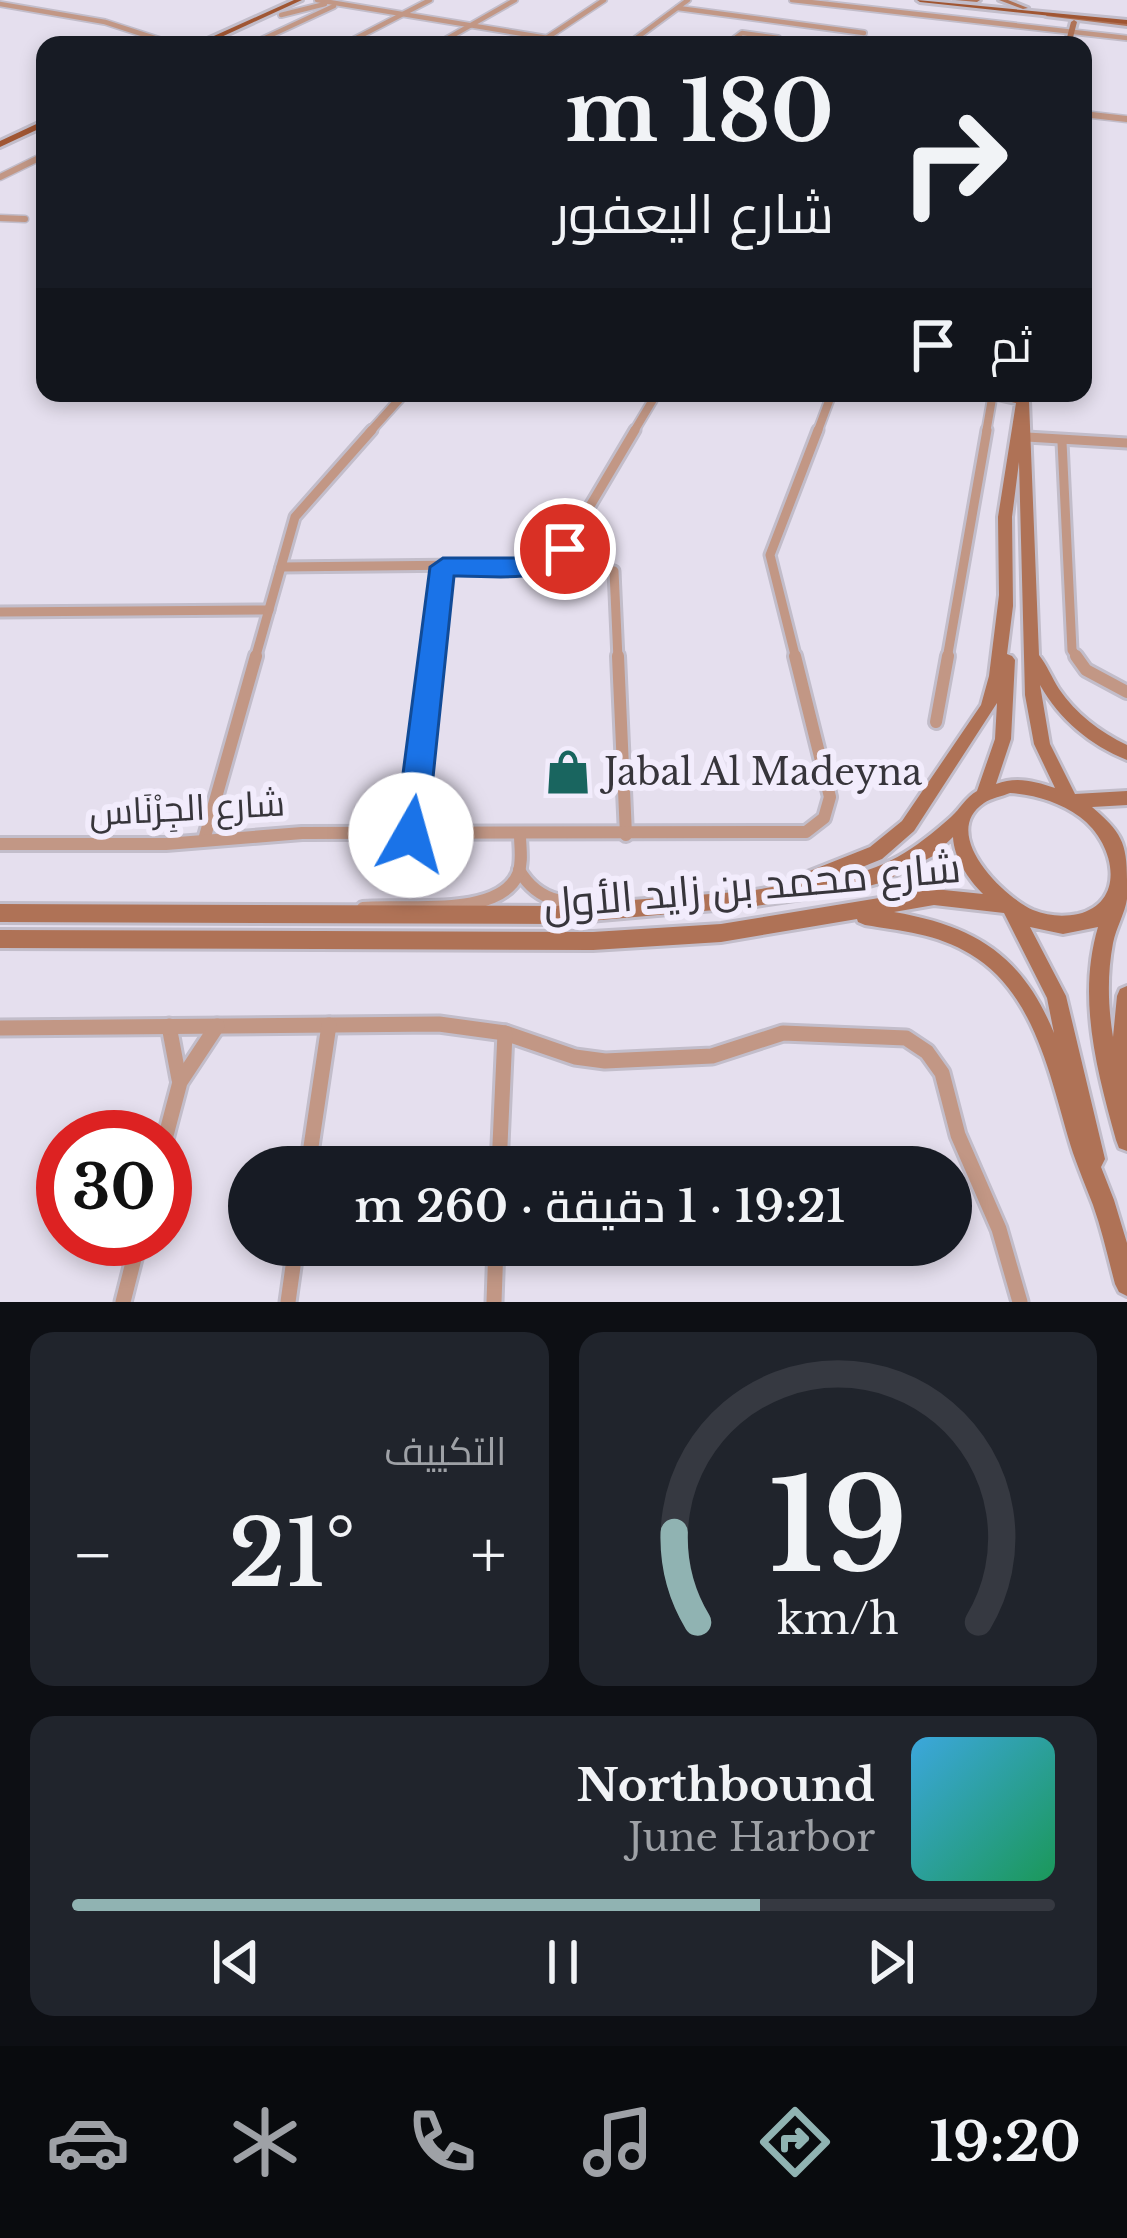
<!DOCTYPE html>
<html lang="ar">
<head>
<meta charset="utf-8">
<style>
  :root { --surface:#171b24; --page:#20242c; --text:#f1f3f6; --muted:#9ea1a6; --line:#363941; --accent:#90b3b2 }
  body { margin:0; font-family:"Libre Baskerville",Cairo,serif; background:var(--page); color:var(--text); direction:rtl; height:100vh; display:flex; flex-direction:column; font-size:45px; white-space:nowrap }
  * { box-sizing:border-box; margin:0 }
  p { font-size:39px; color:var(--muted) }
  .icon { flex:none; width:66px; height:66px; fill:none; stroke:currentColor; stroke-width:2; stroke-linecap:round; stroke-linejoin:round }
  .map { position:relative; height:1302px; overflow:hidden; direction:ltr }
  .panel { display:flex; flex-direction:column; gap:30px; padding:30px; background:#0d0f14; flex:1 }
  .panel>* { flex:none }
  .top-card { position:absolute; left:36px; top:36px; width:1056px; height:366px; border-radius:24px; box-shadow:0 6px 18px #0003; direction:rtl; background:#171b24; color:var(--text); overflow:hidden }
  .speed { position:absolute; left:36px; top:1110px; display:flex; gap:24px; font-size:60px; font-weight:700; text-align:center }
  .speed>* { display:grid; place-content:center; width:156px; height:156px; border-radius:50%; background:var(--surface); box-shadow:0 6px 18px #0003; line-height:1 }
  .speed .limit { border:18px solid #d22; background:#fff; color:#111 }
  .pin { position:absolute; display:grid; place-items:center; width:102px; height:102px; color:#fff; margin:-51px; border:6px solid #fff; border-radius:50%; box-shadow:0 3px 12px #0007 }
  .me { position:absolute; width:132px; margin:-66px; rotate:7deg; stroke-linejoin:round; filter:drop-shadow(0 0 9px #0008) }
  .turn { display:flex; align-items:center; gap:42px; height:252px; padding:0 60px; font-size:54px }
  .turn .icon { width:156px; height:156px; stroke-width:2.5 }
  .turn b { display:block; font-size:84px; line-height:102px }
  .then { display:flex; align-items:center; height:114px; padding:0 60px; background:#0003; gap:24px; font-size:45px }
  .big { font-size:90px; font-weight:600; line-height:1.1 }
  .panel .tile { flex:1; display:flex; flex-direction:column; justify-content:center; gap:18px; min-width:0; padding:0 42px; border-radius:24px; background:var(--page) }
  .panel .dial { align-items:center; gap:0 }
  .dial svg { height:312px; overflow:visible; fill:none; stroke:var(--line); stroke-width:7; stroke-linecap:round; text-anchor:middle }
  .dial text { fill:var(--text); stroke:none }
  .song { display:flex; align-items:center; gap:36px }
  .cover { width:144px; height:144px; border-radius:18px; background:linear-gradient(135deg,hsl(200 70% 55%),hsl(150 70% 35%)) }
  .played { height:12px; border-radius:6px; background:linear-gradient(90deg,var(--accent) 70%,var(--line) 70%) }
  .keys { display:flex; justify-content:space-around; direction:ltr }
  .heat { display:flex; justify-content:space-between; align-items:center; font-size:66px; direction:ltr }
  .panel .tiles { flex:1; display:grid; gap:30px; grid-template-columns:1fr 1fr }
  .tile:last-child { grid-column:span 2 }
  .trip { position:absolute; left:228px; top:1146px; width:744px; height:120px; border-radius:60px; background:var(--surface); box-shadow:0 6px 18px #0003; font-weight:600; line-height:120px; text-align:center; direction:rtl }
  .menu { display:flex; height:192px; justify-content:space-around; align-items:center; background:#090b0e; color:var(--muted) }
  .menu .icon { width:84px; height:84px }
  .menu .active { color:var(--accent) }
  .menu b { font-size:54px; color:var(--text) }
  .map>svg:first-child { display:block }
  .lines { fill:none; stroke-linecap:round; stroke-linejoin:round }
  .street-far5-casing { stroke:#c2bdca; stroke-width:8 }
  .street-far4-casing { stroke:#c2bdca; stroke-width:9 }
  .street-far3-casing { stroke:#c2bdca; stroke-width:12 }
  .street-far2-casing { stroke:#c2bdca; stroke-width:15 }
  .street-far1-casing { stroke:#c2bdca; stroke-width:18 }
  .street-casing { stroke:#c2bdca; stroke-width:21 }
  .secondary-casing { stroke:#c2bdca; stroke-width:6 }
  .primary-casing { stroke:#c2bdca; stroke-width:6 }
  .street-far5 { stroke:#c29785; stroke-width:4.5 }
  .street-far4 { stroke:#c29785; stroke-width:6 }
  .street-far3 { stroke:#c29785; stroke-width:8 }
  .street-far2 { stroke:#c29785; stroke-width:9 }
  .street-far1 { stroke:#c29785; stroke-width:12 }
  .street { stroke:#c29785; stroke-width:15 }
  .secondary { fill:#af7256; fill-rule:evenodd }
  .primary { fill:#a05633; fill-rule:evenodd }
  .route { fill:#1a73e8; stroke:#114b97; stroke-width:3 }
  .labels { text-anchor:middle; dominant-baseline:central; stroke-width:12; stroke-linejoin:round; paint-order:stroke }
  .poi-label { font-size:36px; fill:#37353b; stroke:#f2ecfc; text-anchor:start }
  .street-label { font-size:36px; fill:#37353b; stroke:#f2ecfc }
  .near-street-label { font-size:42px; fill:#37353b; stroke:#f2ecfc }
</style>
</head>
<body>
<div class="map">
<svg width="1127" height="1302" viewBox="0 0 1127 1302">
  <rect width="100%" height="100%" fill="#e5dfee"/>
  <g class="lines">
    <!-- street-far5 casing -->
    <g class="street-far5-casing">
      <g id="street-far5">
        <path d="M317,0L590,45"/>
        <path d="M792,0L1127,38"/>
        <path d="M0,4L105,22L176,45"/>
        <path d="M678,8L864,33"/>
        <path d="M281,15L325,4"/>
        <path d="M861,39L909,45"/>
        <path d="M250,45L334,6"/>
        <path d="M343,45L430,0"/>
        <path d="M436,45L515,0"/>
        <path d="M536,45L604,0"/>
        <path d="M627,45L688,0"/>
        <path d="M726,45L742,33L778,38L771,45"/>
      </g>
    </g>
    <!-- street-far4 casing -->
    <g class="street-far4-casing">
      <g id="street-far4">
        <path d="M1083,114L1127,119"/>
        <path d="M0,177L45,155"/>
        <path d="M0,218L25,219"/>
      </g>
    </g>
    <!-- street-far3 casing -->
    <g class="street-far3-casing">
      <g id="street-far3">
        <path d="M369,433L405,393"/>
        <path d="M633,433L657,393"/>
        <path d="M817,433L832,393"/>
        <path d="M986,433L993,393"/>
      </g>
    </g>
    <!-- street-far2 casing -->
    <g class="street-far2-casing">
      <g id="street-far2">
        <path d="M1027,437L1127,443"/>
        <path d="M1062,442L1072,650L1078,659"/>
        <path d="M281,567L547,564L561,555L635,430"/>
        <path d="M614,571L618,659"/>
        <path d="M0,612L269,610"/>
        <path d="M255,659L295,517L372,430"/>
        <path d="M432,659L443,567"/>
        <path d="M796,659L770,555L818,430"/>
        <path d="M947,659L987,430"/>
      </g>
    </g>
    <!-- street-far1 casing -->
    <g class="street-far1-casing">
      <g id="street-far1">
        <path d="M618,656L626,835"/>
        <path d="M1076,656L1086,670L1127,692"/>
        <path d="M936,722L948,656"/>
        <path d="M411,835L432,656"/>
        <path d="M204,840L256,656"/>
        <path d="M0,844H166L302,833L806,832L824,818L830,797L795,656"/>
        <path d="M519,870C540,906 571,904 609,902"/>
        <path d="M363,908C403,904 499,919 518,874C523,862 520,847 520,835"/>
      </g>
    </g>
    <!-- street casing -->
    <g class="street-casing">
      <g id="street">
        <path d="M169,1026L179,1079"/>
        <path d="M0,1028L439,1024L505,1033L575,1057L605,1061L712,1056L783,1033L906,1038L927,1052L942,1073L958,1135L999,1229L1020,1302"/>
        <path d="M165,1139L180,1082L217,1026"/>
        <path d="M308,1167L329,1025"/>
        <path d="M499,1167L505,1033"/>
        <path d="M123,1302L139,1239"/>
        <path d="M288,1302L296,1245"/>
        <path d="M494,1302L496,1245"/>
      </g>
    </g>
    <!-- secondary casing -->
    <g class="secondary-casing">
      <g id="secondary">
        <path d="M955,0H980L977,2Z"/>
        <path d="M999,0H1008L1028,8L1023,9Z"/>
        <path d="M1048,13L1127,22V26L1046,16Z"/>
        <path d="M1074,20L1077,22L1071,45H1065L1071,22Z"/>
        <path d="M989,393L1023,398L1029,401L1039,655C1047,665 1052,678 1059,689C1076,714 1100,732 1127,745V760C1090,745 1060,720 1040,685L1050,744L1075,794L1127,791V805L1092,807C1121,832 1127,842 1127,880C1127,886 1127,892 1127,899C1125,913 1116,928 1113,943C1107,975 1108,1006 1113,1037L1117,996L1120,989L1127,986V1151L1119,1148L1116,1140C1097,1071 1077,998 1098,927L1063,934L1030,927L1066,996L1105,1159L1101,1167L1114,1200L1127,1243V1296L1119,1292L1115,1284C1108,1258 1102,1230 1093,1205C1086,1187 1079,1170 1073,1153C1051,1084 1038,994 970,954C938,934 901,931 865,925L858,922L857,919L721,942L593,950L0,948V930L593,932L721,924L934,889L983,894C968,879 954,858 953,837L933,856L883,882L848,892L749,907L555,924L0,922V904L555,906L749,891L784,885L787,880L870,847L902,821L981,705L989,676L999,595L998,517L1016,403L989,397ZM1019,462L1025,695L1034,744L1055,788C1035,781 1016,776 996,784L1011,739L1015,660L1012,656L1007,654L1013,606L1012,517ZM997,703L995,739L977,791C966,797 960,809 951,817C914,850 884,870 835,878L882,859L914,831ZM1010,793C1036,795 1059,802 1080,817C1115,843 1127,902 1078,914C1063,917 1048,916 1033,910C1002,896 939,833 984,803C991,798 1003,796 1010,793ZM934,905L1004,913L1047,998L1054,1033C1022,955 975,926 894,912Z"/>
      </g>
    </g>
    <!-- primary casing -->
    <g class="primary-casing">
      <g id="primary">
        <path d="M294,0H302L204,45H194Z"/>
        <path d="M917,0L1127,20V24L920,2Z"/>
        <path d="M45,120V126L0,147V141Z"/>
      </g>
    </g>
    <!-- street-far5 -->
    <use href="#street-far5" class="street-far5"/>
    <!-- street-far4 -->
    <use href="#street-far4" class="street-far4"/>
    <!-- street-far3 -->
    <use href="#street-far3" class="street-far3"/>
    <!-- street-far2 -->
    <use href="#street-far2" class="street-far2"/>
    <!-- street-far1 -->
    <use href="#street-far1" class="street-far1"/>
    <!-- street -->
    <use href="#street" class="street"/>
    <!-- secondary -->
    <use href="#secondary" class="secondary"/>
    <!-- primary -->
    <use href="#primary" class="primary"/>
  </g>
  <!-- route -->
  <path class="route" d="M565,541L577,549C551,587 495,575 454,576L427,835L422,845L411,849L399,845L395,835L430,567L443,558H536Z"/>
  <!-- icons -->
  <defs>
    <g id="shop-bare" transform="scale(3.6)"><path d="M-5-2.5h2.3a2.7 3.5 0 0 1 5.4 0H5L5.5 6h-11ZM-1.5-2.5h3a1.5 2.3 0 0 0-3 0Z" fill="#19655f" stroke="#f2ecfc" stroke-width="2.5" paint-order="stroke"/></g>
  </defs>
  <g fill-rule="evenodd">
    <use href="#shop-bare" x="568" y="772"/>
  </g>
  <g class="labels">
    <!-- poi labels -->
    <g class="poi-label">
      <text x="604" y="772">Jabal Al Madeyna</text>
    </g>
    <!-- street labels -->
    <g class="street-label">
      <text transform="translate(187 808) rotate(-3)">شارع الجِرْنَاس</text>
    </g>
    <!-- near-street labels -->
    <g class="near-street-label">
      <text transform="translate(752 885) rotate(-5)">شارع محمد بن زايد الأول</text>
    </g>
  </g>
</svg>
<div class="speed"><div class="limit">30</div></div>
<div class="pin" style="left:565px;top:549px;background:#d93025"><svg class="icon" aria-label="arrive" viewBox="0 0 24 24"><path d="M6 21V4h12l-3 4 3 4H6"/></svg></div>
<svg class="me" style="left:411px;top:835px" viewBox="-20 -20 40 40"><circle r="19" fill="#fff"/><path d="M0-13L10 11 0 6-10 11z" fill="#1a73e8"/></svg>
<div class="trip">19:21 · 1 دقيقة · 260 m</div>
<div class="top-card">
<div class="turn"><svg class="icon" aria-label="right" viewBox="0 0 24 24"><path d="M7 20v-9h11M14 6l5 5-5 5"/></svg><div><b>180 m</b>شارع اليعفور</div></div>
<div class="then">ثم<svg class="icon" aria-label="arrive" viewBox="0 0 24 24"><path d="M6 21V4h12l-3 4 3 4H6"/></svg></div>
</div>
</div>
<section class="panel">
<div class="tiles">
<div class="tile dial"><svg viewBox="0 0 100 80">
<path d="M14 69A42 42 0 1 1 86 69"/>
<path d="M14 69A42 42 0 0 1 8 46" stroke="#90b3b2"/>
<text x="50" y="56" font-size="32" font-weight="700">19</text>
<text x="50" y="72" font-size="11">km/h</text>
</svg></div>
<div class="tile"><p>التكييف</p>
<div class="heat"><a>−</a><b class="big">21°</b><a>+</a></div>
</div>
<div class="tile">
<div class="song"><i class="cover"></i><div><b>Northbound</b><p>June Harbor</p></div></div>
<div class="played"></div>
<div class="keys"><svg class="icon" aria-label="previous" viewBox="0 0 24 24"><path d="M18 5L8 12l10 7zM5 5v14"/></svg><svg class="icon" aria-label="pause" viewBox="0 0 24 24"><path d="M8 5v14M16 5v14"/></svg><svg class="icon" aria-label="next" viewBox="0 0 24 24"><path d="M6 5l10 7-10 7zM19 5v14"/></svg></div>
</div>
</div>
</section>
<nav class="menu">
<b>19:20</b>
<svg class="icon active" aria-label="directions" viewBox="0 0 24 24"><path d="M12 3l9 9-9 9-9-9zM9 14v-3h6M13 9l2 2-2 2"/></svg>
<svg class="icon" aria-label="music" viewBox="0 0 24 24"><path d="M9 18V5l10-2v13"/><circle cx="6" cy="18" r="3"/><circle cx="16" cy="16" r="3"/></svg>
<svg class="icon" aria-label="phone" viewBox="0 0 24 24"><path d="M5 4h4l2 5-3 2q2 4 5 5l2-3 5 2v4C11 20 4 13 5 4z"/></svg>
<svg class="icon" aria-label="climate" viewBox="0 0 24 24"><path d="M12 3v18M4 7l16 10M4 17L20 7"/></svg>
<svg class="icon" aria-label="car" viewBox="0 0 24 24"><path d="M5 17H2v-5l4-1 3-4h7l3 4 3 1v5h-3M9 17h6M6 11h13"/><circle cx="7" cy="17" r="2"/><circle cx="17" cy="17" r="2"/></svg>
</nav>
</body>
</html>
